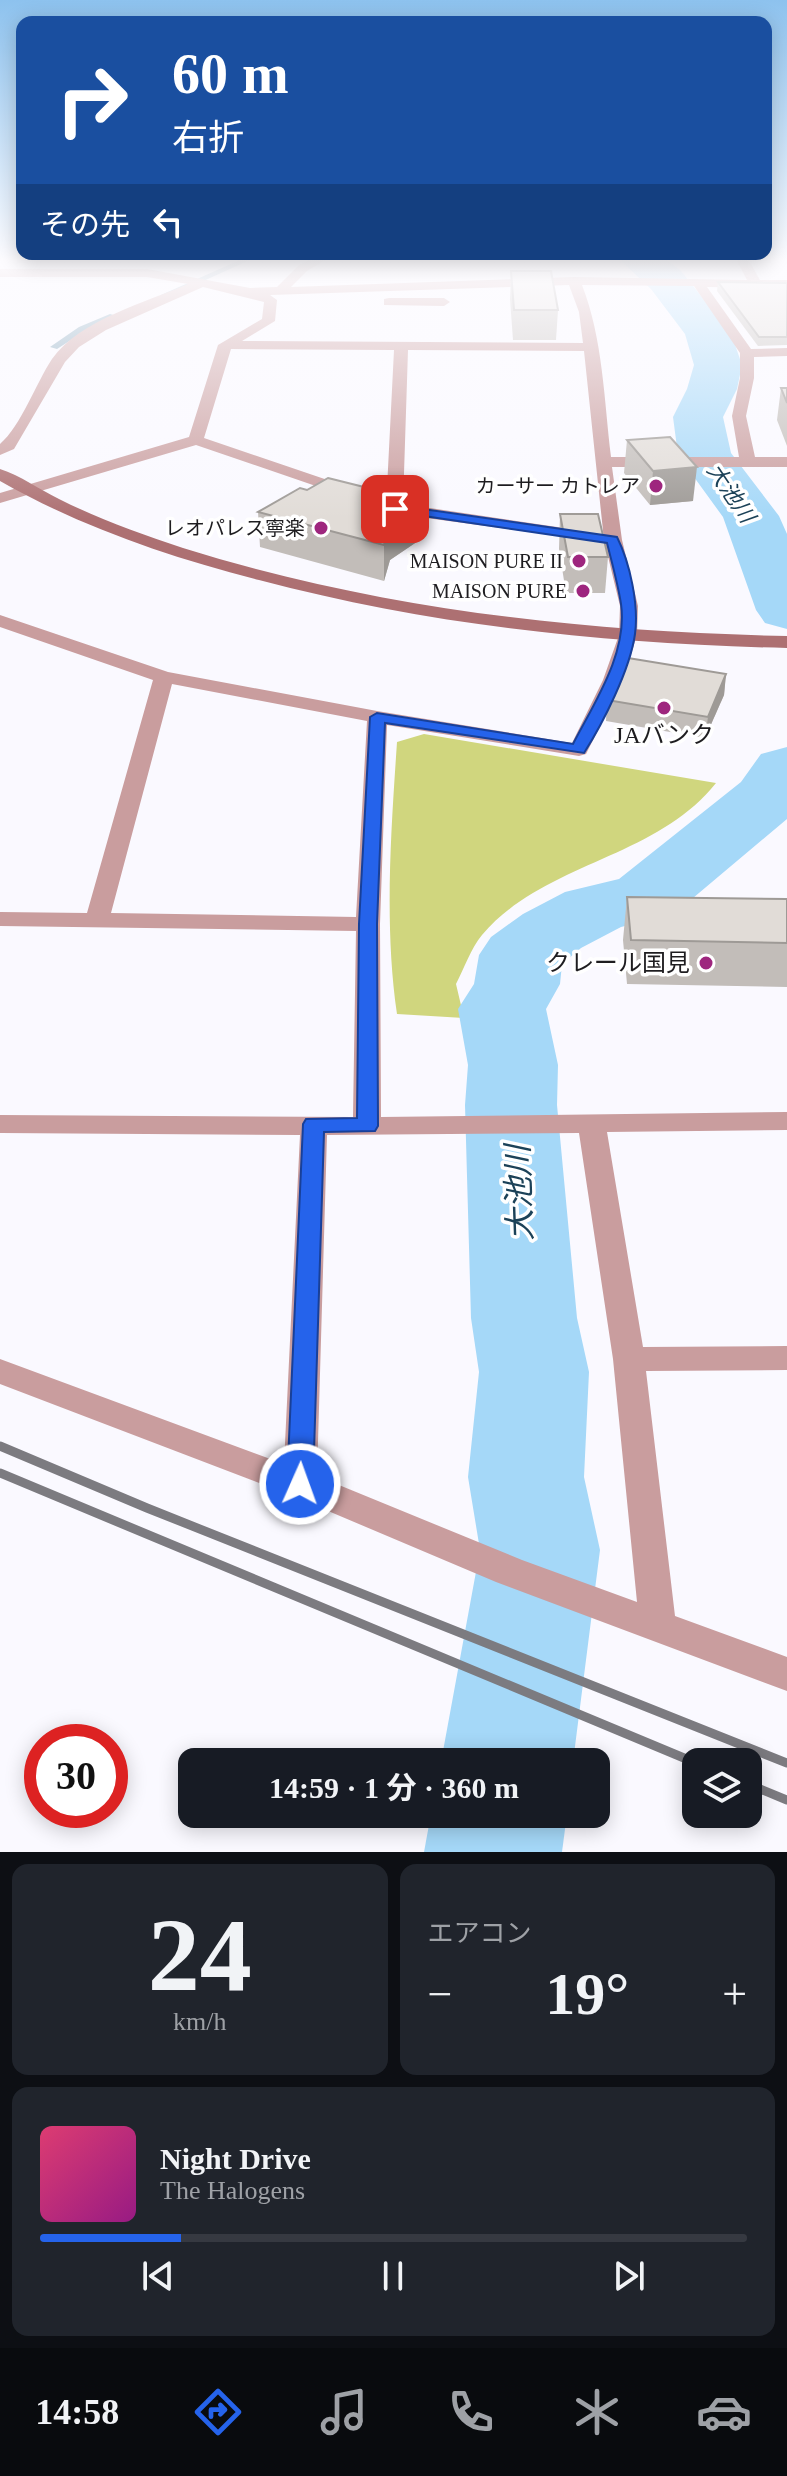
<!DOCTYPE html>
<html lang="ja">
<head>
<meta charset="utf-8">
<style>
  :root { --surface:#171b24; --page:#20242c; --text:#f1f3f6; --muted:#9ea1a6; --line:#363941; --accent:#2563eb }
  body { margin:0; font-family:"Times New Roman","Noto Sans JP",serif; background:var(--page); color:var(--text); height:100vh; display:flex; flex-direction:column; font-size:30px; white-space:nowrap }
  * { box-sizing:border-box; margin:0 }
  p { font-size:26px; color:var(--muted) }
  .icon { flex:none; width:44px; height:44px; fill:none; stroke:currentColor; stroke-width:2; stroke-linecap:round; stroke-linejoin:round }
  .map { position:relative; height:1852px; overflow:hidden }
  .side { display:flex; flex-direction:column; gap:12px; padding:12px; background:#0d0f14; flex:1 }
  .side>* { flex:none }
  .guide { position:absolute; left:16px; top:16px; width:756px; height:244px; border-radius:16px; box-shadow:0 4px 20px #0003; background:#1a4fa0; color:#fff; overflow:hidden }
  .tools { position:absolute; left:682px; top:1748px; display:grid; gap:16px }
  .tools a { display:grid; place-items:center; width:80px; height:80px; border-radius:16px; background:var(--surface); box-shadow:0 4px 20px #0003; font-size:40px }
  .speed { position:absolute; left:24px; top:1724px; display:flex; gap:16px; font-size:40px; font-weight:700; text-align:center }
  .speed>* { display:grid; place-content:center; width:104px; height:104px; border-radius:50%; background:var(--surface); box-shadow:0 4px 20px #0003; line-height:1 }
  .speed .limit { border:12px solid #d22; background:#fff; color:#111 }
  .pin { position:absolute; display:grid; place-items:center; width:68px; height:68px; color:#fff; margin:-34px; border-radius:16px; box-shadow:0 4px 12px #0006 }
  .me { position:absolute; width:88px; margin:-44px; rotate:2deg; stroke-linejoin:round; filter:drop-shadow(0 0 6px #0008) }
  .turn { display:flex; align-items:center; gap:28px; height:168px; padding:0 24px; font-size:36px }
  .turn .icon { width:104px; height:104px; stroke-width:2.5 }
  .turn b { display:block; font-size:56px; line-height:68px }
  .then { display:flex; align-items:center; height:76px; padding:0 24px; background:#0003; gap:16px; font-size:30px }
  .big { font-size:60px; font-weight:700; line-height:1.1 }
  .side .card { flex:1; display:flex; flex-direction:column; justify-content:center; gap:12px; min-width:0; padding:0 28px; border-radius:16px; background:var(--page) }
  .side .dial { align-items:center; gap:0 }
  .dial b { font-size:104px; line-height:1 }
  .song { display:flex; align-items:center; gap:24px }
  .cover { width:96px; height:96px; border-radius:12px; background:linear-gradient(135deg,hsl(340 70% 55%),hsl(310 70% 35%)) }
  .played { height:8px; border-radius:4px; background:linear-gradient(90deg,var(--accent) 20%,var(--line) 20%) }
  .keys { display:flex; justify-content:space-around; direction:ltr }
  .heat { display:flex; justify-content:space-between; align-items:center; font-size:44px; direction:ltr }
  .side .tiles { flex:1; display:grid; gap:12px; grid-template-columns:1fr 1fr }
  .card:last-child { grid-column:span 2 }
  .trip { position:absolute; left:178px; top:1748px; width:432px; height:80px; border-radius:16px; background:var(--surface); box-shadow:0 4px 20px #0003; font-weight:700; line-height:80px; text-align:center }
  .tabs { display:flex; height:128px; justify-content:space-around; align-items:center; background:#090b0e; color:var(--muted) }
  .tabs .icon { width:56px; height:56px }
  .tabs .selected { color:var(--accent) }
  .tabs b { font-size:36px; color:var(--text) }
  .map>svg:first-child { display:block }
  .green { fill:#d0d67e }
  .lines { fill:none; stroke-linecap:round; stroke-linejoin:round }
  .stream { fill:#7ca0b7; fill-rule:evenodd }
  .river { fill:#a5d8f8; fill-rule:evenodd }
  .street { fill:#c99d9e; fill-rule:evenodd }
  .secondary { fill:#ad7072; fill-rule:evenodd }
  .rail { stroke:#7c7b80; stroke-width:9 }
  .wall { fill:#c2bdb9 }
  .shaded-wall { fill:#9e9a96 }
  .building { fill:#e1dcd7; stroke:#9e9a96; stroke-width:2 }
  .route { fill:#2563eb; stroke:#184099; stroke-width:2 }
  .poi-dot { fill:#9e267e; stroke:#fff; stroke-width:3 }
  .labels { text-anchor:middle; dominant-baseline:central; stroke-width:7; stroke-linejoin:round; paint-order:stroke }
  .far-poi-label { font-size:20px; fill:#1e1d20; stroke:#fff; text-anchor:end }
  .far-water-label { font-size:22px; font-style:italic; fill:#1c4258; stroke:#fff }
  .poi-label { font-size:24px; fill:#1e1d20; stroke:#fff }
  .near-water-label { font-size:32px; font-style:italic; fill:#1c4258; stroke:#fff }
</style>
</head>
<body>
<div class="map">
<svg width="787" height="1852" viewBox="0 0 787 1852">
  <rect width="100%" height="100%" fill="#faf9ff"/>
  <!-- green -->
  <path class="green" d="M424,734L716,783C656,859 544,862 482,935C471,948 464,969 456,984L464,1018L397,1014C384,925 391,832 397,742Z"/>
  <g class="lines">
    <!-- stream -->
    <g class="stream">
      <path d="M242,259H252L168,297L161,295Z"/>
      <path d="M110,314L117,316L85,331L57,349L50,347L79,327Z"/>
    </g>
    <!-- river -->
    <g class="river">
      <path d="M619,259H666L681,271L731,333L742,365L737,389L723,417L731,453L779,516L787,534V629L765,623L756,610L723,517L678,455L673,417L687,389L694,365L685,334L651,289Z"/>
      <path d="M787,747V819L674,914L621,927L581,948L562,964L560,984L546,1009L558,1065L557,1105L577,1318L589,1372L584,1477L600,1550L573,1762H441L480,1550L468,1477L479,1372L471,1318L465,1105L468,1065L458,1009L474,984L479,955L491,937L523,914L565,892L619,879L741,782L761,754Z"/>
      <path d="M431,1814H567L562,1852H424Z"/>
    </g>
    <!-- street -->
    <g class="street">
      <path d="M311,259H327L307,271L291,287L574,277L747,280L736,259H748L760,280H787V288L707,287L751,349L787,348V356L754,357V378L746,416L755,457H787V467H612L622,540L638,606L637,635L623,680L586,754L579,756L387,725L380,924L381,1117L787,1112V1130L607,1132L643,1347L787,1346V1370L646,1371L675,1616L787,1657V1691L496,1582L288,1494L0,1384V1359L284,1464L300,1135L0,1133V1115L353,1117L356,931L0,926V912L87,913L153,680L0,627V615L168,672L377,711L572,743L603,680L619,635L620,606L604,540L584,351L408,350L403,504L591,532L597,533L600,537L597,541L389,513L386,508L394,350L231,349L204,438L354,489V495H342L196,445L0,503V493L189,437L218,345L262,319L264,302L203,287L106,330L79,347L65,362L14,449L0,455V444C21,426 36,383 52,359C81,319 145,303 188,284L147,277H0V269H147L250,288L277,287L299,265ZM569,285L579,312L583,343L242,341L275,321L277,300L270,295ZM582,285L694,286L740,353V378L732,416L739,457H611C604,399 603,339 582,285ZM172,684L367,721L356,917L111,913ZM579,1133L613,1359L637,1602L522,1560L317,1476L327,1135Z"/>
      <path d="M389,298H444L450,302L444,306L384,305V299Z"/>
    </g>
    <!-- secondary -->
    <path class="secondary" d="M0,469C20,475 40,490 59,499C99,519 141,534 183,548C379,609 582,632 787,636V648C608,644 433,626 259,580C169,557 81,527 0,481Z"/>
    <!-- rail -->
    <g class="rail">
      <path d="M0,1446L147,1508L787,1763"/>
      <path d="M0,1473L696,1763"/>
      <path d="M748,1784L787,1800"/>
    </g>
  </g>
  <!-- wall -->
  <g class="wall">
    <path d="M511,271L558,310L556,340H513L510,299Z"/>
    <path d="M718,282L787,283V345L758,346L717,291Z"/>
    <path d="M781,388H787V446L777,420Z"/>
    <path d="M627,440L693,501L650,505L624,473Z"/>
    <path d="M258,512L424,537L390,560L384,581L260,547Z"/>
    <path d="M560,514L608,557L605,593H566L559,549Z"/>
    <path d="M726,674L724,695L705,738L606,721L607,700Z"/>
    <path d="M627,897L787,899V987L627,984L623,940Z"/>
  </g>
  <!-- shaded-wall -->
  <g class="shaded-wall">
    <path d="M697,467L693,501L650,505L653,471Z"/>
    <path d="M424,502V537L390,560L384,581V545L390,525Z"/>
    <path d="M726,674L724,695L705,738L708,717Z"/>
  </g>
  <!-- building -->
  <g class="building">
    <path d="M511,271H551L558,310H514Z"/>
    <path d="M718,282L787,283V337H759Z"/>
    <path d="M781,388H787V403Z"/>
    <path d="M670,437L697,467L653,471L627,440Z"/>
    <path d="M328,478L424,502L390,525L384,545L258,512L300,488L307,490Z"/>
    <path d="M560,514H598L608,557H568Z"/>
    <path d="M628,658L726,674L708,717L607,700Z"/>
    <path d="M627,897L787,899V943L631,940Z"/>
  </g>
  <!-- sky -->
  <linearGradient id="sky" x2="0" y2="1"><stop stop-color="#8dc2ee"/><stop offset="0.5" stop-color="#fdfcff"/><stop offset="1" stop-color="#fdfcff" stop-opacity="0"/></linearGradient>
  <rect width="787" height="519" fill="url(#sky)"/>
  <!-- route -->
  <path class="route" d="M395,505L617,537C630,563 639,605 635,634C630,670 603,723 584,753L385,723L377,924L378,1126L375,1131L324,1132L313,1484L309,1492L300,1495L291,1492L287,1484L303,1124L306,1119L357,1118L359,924L370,717L377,713L573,744C594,703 628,653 621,604C618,584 612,563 607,543L390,511L389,509Z"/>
  <!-- markers -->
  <g class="poi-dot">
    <circle cx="656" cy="486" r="8"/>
    <circle cx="321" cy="528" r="8"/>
    <circle cx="579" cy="561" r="8"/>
    <circle cx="583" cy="591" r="8"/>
    <circle cx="664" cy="708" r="8"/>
    <circle cx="706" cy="963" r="8"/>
  </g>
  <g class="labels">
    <!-- far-poi labels -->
    <g class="far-poi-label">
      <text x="640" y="486">カーサー カトレア</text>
      <text x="305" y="528">レオパレス寧楽</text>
      <text x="563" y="561">MAISON PURE II</text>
      <text x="567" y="591">MAISON PURE</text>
    </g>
    <!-- far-water labels -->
    <g class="far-water-label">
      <text transform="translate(731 493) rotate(56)">大池川</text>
    </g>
    <!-- poi labels -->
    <g class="poi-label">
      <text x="664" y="735">JAバンク</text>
      <text x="690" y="963" text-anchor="end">クレール国見</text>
    </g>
    <!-- near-water labels -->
    <g class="near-water-label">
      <text transform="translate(519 1193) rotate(-92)">大池川</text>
    </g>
  </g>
</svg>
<div class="tools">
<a><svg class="icon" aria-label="layers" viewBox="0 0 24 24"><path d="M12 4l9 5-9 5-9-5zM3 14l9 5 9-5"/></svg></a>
</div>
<div class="speed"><div class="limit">30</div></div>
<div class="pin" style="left:395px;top:509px;background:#d93025"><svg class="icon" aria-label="arrive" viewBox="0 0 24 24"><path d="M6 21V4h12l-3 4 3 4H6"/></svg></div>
<svg class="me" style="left:300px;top:1484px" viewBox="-20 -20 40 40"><circle r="17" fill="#2563eb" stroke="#fff" stroke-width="3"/><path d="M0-11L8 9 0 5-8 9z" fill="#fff"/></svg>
<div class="trip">14:59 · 1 分 · 360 m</div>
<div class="guide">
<div class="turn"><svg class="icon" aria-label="right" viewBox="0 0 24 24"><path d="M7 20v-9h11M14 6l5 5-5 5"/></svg><div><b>60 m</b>右折</div></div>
<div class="then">その先<svg class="icon" aria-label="left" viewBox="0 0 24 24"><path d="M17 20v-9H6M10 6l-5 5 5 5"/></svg></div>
</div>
</div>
<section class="side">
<div class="tiles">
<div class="card dial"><b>24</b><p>km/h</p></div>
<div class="card"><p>エアコン</p>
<div class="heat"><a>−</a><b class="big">19°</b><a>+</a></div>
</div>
<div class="card">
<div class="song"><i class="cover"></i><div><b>Night Drive</b><p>The Halogens</p></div></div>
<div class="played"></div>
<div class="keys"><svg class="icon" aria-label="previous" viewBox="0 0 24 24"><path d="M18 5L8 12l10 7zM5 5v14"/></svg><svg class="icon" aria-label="pause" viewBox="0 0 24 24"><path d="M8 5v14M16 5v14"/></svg><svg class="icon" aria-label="next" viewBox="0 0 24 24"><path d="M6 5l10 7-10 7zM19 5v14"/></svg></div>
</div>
</div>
</section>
<nav class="tabs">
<b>14:58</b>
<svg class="icon selected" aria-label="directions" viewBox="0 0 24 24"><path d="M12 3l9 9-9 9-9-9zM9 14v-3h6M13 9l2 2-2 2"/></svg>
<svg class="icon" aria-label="music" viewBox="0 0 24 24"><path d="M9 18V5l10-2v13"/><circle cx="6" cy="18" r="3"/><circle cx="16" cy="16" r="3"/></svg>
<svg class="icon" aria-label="phone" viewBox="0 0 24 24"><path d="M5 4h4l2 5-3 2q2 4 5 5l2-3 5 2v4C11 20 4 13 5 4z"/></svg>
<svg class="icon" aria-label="climate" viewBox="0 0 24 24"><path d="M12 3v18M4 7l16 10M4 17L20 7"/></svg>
<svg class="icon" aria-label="car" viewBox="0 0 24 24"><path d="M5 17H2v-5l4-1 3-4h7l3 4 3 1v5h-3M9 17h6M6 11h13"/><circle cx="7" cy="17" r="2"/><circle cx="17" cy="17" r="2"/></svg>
</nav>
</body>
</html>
